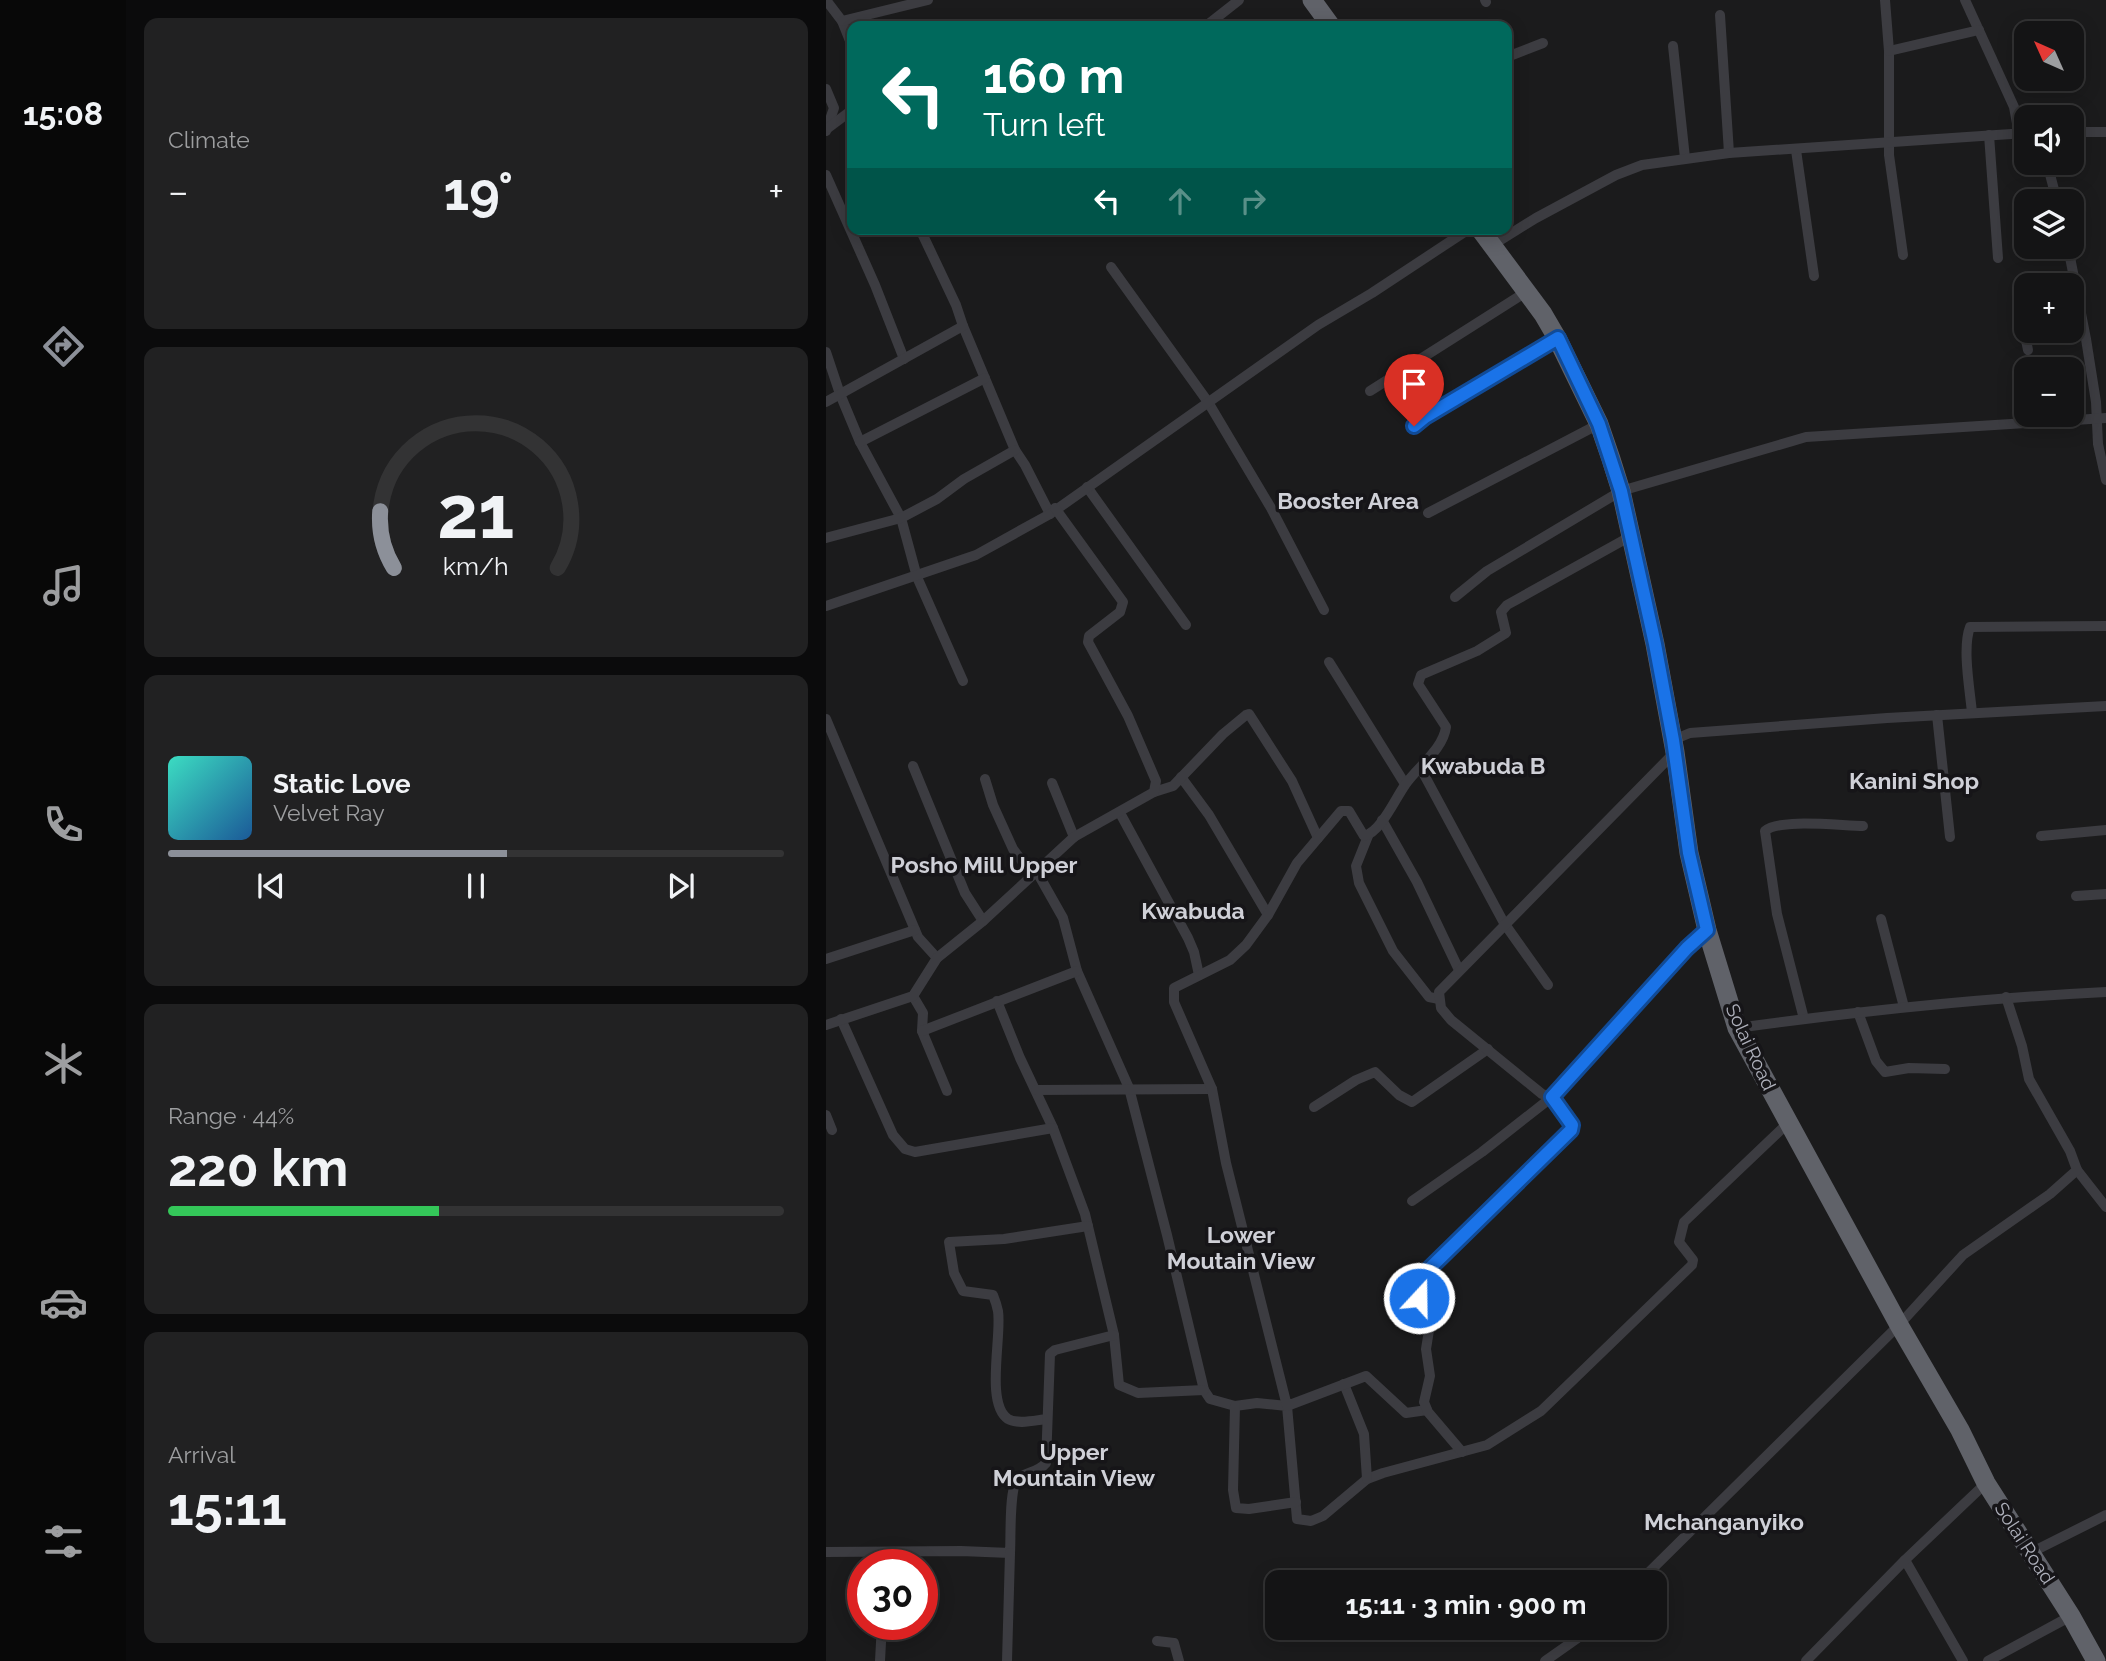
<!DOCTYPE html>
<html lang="en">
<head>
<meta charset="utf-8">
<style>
  :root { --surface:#141415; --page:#212122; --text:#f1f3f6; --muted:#9d9ea0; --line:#333334; --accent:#8c9099 }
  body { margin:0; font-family:Raleway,sans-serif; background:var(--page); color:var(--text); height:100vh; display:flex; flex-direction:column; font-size:26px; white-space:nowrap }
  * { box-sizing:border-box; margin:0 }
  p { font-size:23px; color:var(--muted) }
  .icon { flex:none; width:38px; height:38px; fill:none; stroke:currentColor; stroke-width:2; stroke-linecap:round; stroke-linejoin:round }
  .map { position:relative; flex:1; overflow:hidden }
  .side { display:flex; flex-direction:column; gap:18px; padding:18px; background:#0b0b0c; width:700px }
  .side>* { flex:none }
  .banner { position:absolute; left:21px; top:21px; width:665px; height:214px; border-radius:14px; box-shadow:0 4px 18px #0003,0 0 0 2px var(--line); background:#00695c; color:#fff; overflow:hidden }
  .needle { width:46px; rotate:315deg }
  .controls { position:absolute; left:1188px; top:21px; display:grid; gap:14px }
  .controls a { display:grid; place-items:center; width:70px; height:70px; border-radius:14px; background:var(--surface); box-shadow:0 4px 18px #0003,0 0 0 2px var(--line); font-size:35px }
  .speed { position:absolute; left:21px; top:1549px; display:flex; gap:14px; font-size:35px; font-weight:700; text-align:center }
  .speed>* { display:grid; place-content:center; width:91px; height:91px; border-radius:50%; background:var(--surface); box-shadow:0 4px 18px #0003,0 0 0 2px var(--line); line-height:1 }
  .speed .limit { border:10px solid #d22; background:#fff; color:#111 }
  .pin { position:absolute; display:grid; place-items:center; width:60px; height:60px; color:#fff; margin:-72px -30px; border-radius:50% 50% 50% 0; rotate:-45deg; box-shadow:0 0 7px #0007 }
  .pin .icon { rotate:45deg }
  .me { position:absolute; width:77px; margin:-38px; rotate:21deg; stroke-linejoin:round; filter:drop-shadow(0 0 5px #0008) }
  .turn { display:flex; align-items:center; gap:24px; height:147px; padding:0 21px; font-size:32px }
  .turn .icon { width:91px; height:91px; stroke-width:2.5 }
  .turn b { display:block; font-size:49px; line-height:60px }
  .lanes { display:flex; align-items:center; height:66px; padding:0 21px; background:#0003; justify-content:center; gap:35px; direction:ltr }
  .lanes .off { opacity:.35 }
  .big { font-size:52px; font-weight:700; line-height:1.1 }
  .side .widget { flex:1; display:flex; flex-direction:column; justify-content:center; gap:10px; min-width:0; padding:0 24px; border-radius:14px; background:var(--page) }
  .side .dial { align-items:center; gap:0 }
  .dial svg { height:182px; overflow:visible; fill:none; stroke:var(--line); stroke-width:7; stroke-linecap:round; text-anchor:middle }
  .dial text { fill:var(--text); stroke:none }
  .song { display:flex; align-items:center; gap:21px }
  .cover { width:84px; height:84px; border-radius:10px; background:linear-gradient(135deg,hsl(170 70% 55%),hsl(210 70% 35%)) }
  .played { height:7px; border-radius:4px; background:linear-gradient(90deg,var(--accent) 55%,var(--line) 55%) }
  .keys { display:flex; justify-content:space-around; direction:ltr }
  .heat { display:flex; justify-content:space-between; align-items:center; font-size:38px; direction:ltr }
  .charge { height:10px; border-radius:5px; background:linear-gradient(90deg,#34c759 44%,var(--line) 0) }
  .trip { position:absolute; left:439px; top:1570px; width:402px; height:70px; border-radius:14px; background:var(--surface); box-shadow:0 4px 18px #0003,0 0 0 2px var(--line); font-weight:700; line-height:70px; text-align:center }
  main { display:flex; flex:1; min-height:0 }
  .tab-bar { display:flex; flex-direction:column; width:126px; justify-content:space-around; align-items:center; background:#080808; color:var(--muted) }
  .tab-bar .icon { width:49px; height:49px }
  .tab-bar .current { color:var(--accent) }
  .tab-bar b { font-size:32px; color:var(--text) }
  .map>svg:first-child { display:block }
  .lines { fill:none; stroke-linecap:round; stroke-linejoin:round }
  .minor { stroke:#3c3c41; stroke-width:10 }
  .trunk { stroke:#606269; stroke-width:19 }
  .route-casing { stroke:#114b97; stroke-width:18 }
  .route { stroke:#1a73e8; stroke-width:12 }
  .labels { text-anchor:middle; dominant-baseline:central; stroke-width:7; stroke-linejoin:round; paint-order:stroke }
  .street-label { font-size:19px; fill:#aeb0bb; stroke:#161518 }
  .quarter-label { font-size:23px; font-weight:bold; fill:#cfd0d7; stroke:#161518 }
</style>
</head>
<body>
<main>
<nav class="tab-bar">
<b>15:08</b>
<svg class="icon current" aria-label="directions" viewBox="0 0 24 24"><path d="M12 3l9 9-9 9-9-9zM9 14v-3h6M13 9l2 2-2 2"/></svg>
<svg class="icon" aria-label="music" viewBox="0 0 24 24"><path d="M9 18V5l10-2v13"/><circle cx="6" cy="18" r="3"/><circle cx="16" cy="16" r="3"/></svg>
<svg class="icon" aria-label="phone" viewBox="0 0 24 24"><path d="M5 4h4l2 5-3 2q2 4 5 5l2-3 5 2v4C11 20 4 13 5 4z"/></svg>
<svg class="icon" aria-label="climate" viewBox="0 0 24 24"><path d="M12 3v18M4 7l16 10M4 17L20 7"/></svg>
<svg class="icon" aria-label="car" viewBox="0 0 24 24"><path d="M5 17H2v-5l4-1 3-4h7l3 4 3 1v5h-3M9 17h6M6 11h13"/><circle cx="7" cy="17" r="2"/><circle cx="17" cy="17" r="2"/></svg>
<svg class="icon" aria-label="filters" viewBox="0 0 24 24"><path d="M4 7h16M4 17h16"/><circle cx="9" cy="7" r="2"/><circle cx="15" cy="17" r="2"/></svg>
</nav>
<section class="side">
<div class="widget"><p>Climate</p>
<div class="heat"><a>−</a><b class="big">19°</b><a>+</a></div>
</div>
<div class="widget dial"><svg viewBox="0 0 100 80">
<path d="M14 69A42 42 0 1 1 86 69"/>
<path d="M14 69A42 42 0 0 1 8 44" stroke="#8c9099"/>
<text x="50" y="56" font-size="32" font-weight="700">21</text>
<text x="50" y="72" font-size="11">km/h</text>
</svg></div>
<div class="widget">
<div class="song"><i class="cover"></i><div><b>Static Love</b><p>Velvet Ray</p></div></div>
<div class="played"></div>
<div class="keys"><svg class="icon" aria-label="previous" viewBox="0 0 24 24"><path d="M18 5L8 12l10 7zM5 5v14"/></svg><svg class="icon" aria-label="pause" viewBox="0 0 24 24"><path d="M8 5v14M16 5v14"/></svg><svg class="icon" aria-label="next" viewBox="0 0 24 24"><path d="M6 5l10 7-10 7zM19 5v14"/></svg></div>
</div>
<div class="widget"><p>Range · 44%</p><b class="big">220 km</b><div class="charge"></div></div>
<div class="widget"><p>Arrival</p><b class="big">15:11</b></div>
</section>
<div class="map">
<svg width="1280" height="1661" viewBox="0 0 1280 1661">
  <rect width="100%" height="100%" fill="#1b1b1c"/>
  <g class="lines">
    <!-- minor -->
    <g class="minor">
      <path d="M0,0L16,21L26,46"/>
      <path d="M659,0L660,2"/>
      <path d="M1059,0L1063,51V155L1077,255"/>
      <path d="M1139,0L1188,107L1193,134"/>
      <path d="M894,15L903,153"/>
      <path d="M16,21L102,0"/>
      <path d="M380,26L413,0"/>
      <path d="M847,46L859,158"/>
      <path d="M1063,51L1153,30"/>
      <path d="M681,57L717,43"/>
      <path d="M0,89L8,108L0,131"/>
      <path d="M2,128L26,110"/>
      <path d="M1246,132H1280"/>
      <path d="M1163,135L1172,258"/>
      <path d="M970,150L988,276"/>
      <path d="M1221,163L1231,201"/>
      <path d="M0,175L49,285L78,359"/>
      <path d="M665,246L710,218L790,175L816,165L903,153L1200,133"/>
      <path d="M1242,247L1260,339L1270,402L1272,444L1280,480"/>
      <path d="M285,267L382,402L445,508L498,610"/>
      <path d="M1200,290L1191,296L1202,350"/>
      <path d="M137,326L189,450L199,465L224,514"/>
      <path d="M0,352L14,394L34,442L75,518L91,577L137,681"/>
      <path d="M544,391L700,292"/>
      <path d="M0,402L137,326L130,305L94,229"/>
      <path d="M588,426L599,417L731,338"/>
      <path d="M34,442L159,378"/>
      <path d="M261,487L360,625"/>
      <path d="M602,513L773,424"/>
      <path d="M0,538L75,518L111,499L138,479L189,450"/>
      <path d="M629,597L661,571L795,491L980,437L1280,418"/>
      <path d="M0,606L150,555L224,514L492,325L546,293L643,229"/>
      <path d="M503,662L579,784"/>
      <path d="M1146,713C1144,690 1136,648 1144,627L1280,626"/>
      <path d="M1111,715L1124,837"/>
      <path d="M0,719L92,937L111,958"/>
      <path d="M847,740L864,733L1061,718L1280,706"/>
      <path d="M87,766L139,893L157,921"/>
      <path d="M595,769L678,923L722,985"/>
      <path d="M355,777L383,815L442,915"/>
      <path d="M159,779L167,805L187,849L201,868L211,872L237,918L251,971L303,1088L341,1235L378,1390L384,1399L409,1406L431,1403L461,1406L471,1519L485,1521L497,1516L541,1479L557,1473L661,1445L715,1411L866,1265L867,1260L853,1242L858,1222L963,1122"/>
      <path d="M226,783L248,837"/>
      <path d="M328,792L347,786L397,734L420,715L423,714L466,781L492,838"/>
      <path d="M294,813L362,938L368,952L373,975"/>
      <path d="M556,820L591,882L633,970"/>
      <path d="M542,836L530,866L533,883L567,951L603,997L613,999"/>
      <path d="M1215,836L1280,830"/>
      <path d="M1250,896L1280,894"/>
      <path d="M1055,919L1078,1007"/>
      <path d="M0,959L89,930"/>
      <path d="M87,996L97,1013L96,1031L121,1091"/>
      <path d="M171,1001L194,1058L227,1128L259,1214L288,1335L293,1385L312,1393L378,1390"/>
      <path d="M1032,1012L1050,1061L1059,1072L1083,1068L1119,1069"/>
      <path d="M15,1019L67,1135L79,1149L89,1152L227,1128"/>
      <path d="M978,1019L951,914L939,831C953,818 1016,826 1037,826"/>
      <path d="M0,1025L87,996L111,958L157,921L248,837L328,792L330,781L302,716L262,642L263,636L294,612L297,602L229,508"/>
      <path d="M911,1028C1034,1011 1156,998 1280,992"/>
      <path d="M96,1031L251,971"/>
      <path d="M210,1090L386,1089"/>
      <path d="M488,1107L530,1080L549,1072L573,1095L586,1102L662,1049"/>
      <path d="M0,1115L6,1130"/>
      <path d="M1251,1170L1280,1207"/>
      <path d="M586,1201L656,1152L726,1097L861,948L881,930"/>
      <path d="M518,1384L538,1434L541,1479"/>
      <path d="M409,1406L407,1490L410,1508L423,1509L470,1502"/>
      <path d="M601,1410L580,1413L540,1376L461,1406L400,1163L386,1089L348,1002V988L404,960L420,945L442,915L471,863L515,811H523L538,836C555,832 569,799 579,785C591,767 617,750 620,727L592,684L595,675L651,651L680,633L675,612L681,605L805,536"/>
      <path d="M221,1419C210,1420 192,1425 182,1419C159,1404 176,1336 172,1311C171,1306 169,1300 167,1295L137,1291L128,1273L123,1242L178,1239L262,1226"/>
      <path d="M636,1452L602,1412L598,1402L604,1376L600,1349L604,1324L596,1309L593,1290L596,1280L604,1268L745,1130L746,1125L726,1097L716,1094L625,1020L615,1008L613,992L849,752"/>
      <path d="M0,1552L135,1551L184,1553C185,1538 183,1490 191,1480C198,1471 211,1474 220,1463L224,1354L229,1350L288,1335"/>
      <path d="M1204,1553L1280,1515"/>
      <path d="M1079,1560L1137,1661"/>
      <path d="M813,1582L1073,1325L1137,1255L1224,1194L1251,1170L1244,1151L1203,1079L1196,1046L1180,997"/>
      <path d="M331,1641L348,1643L353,1661"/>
      <path d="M54,1661L56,1624"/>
      <path d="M181,1661L184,1553"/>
      <path d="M719,1661L766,1628"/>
      <path d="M980,1661L1079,1560L1160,1483"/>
      <path d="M1162,1661L1245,1616"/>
    </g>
    <!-- trunk -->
    <g class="trunk">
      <path d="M486,0L505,26"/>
      <path d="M654,229L717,314L731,338L773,424L785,459L795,491L829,644L849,752L863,853L881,930L911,1028L1073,1325L1134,1430L1160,1483L1245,1616L1270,1661"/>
    </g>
  </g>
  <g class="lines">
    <!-- route casing -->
    <g class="route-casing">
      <path id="route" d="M588,426L599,417L732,338L773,424L795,491L829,644L847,740L863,853L881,930L861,948L726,1097L746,1125L745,1130L604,1268L596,1280L593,1298"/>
    </g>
    <!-- route -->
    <use href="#route" class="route"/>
  </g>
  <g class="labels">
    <!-- street labels -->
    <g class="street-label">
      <text transform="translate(925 1047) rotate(65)">Solai Road</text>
      <text transform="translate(1199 1543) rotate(57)">Solai Road</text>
    </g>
    <!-- quarter labels -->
    <g class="quarter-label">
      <text x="522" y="500">Booster Area</text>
      <text x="657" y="765">Kwabuda B</text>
      <text x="1088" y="780">Kanini Shop</text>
      <text x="158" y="864">Posho Mill Upper</text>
      <text x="367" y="910">Kwabuda</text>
      <text x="415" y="1234">Lower<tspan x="415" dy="26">Moutain View</tspan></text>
      <text x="248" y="1451">Upper<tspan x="248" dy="26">Mountain View</tspan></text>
      <text x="898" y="1521">Mchanganyiko</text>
    </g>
  </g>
</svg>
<div class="controls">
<a><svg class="needle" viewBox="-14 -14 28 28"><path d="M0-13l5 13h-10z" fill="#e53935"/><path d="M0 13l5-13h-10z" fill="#9d9ea0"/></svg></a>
<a><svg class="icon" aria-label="sound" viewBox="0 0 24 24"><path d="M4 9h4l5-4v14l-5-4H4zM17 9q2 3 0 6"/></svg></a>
<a><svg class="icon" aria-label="layers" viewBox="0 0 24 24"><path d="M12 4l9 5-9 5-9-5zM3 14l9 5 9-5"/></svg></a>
<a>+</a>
<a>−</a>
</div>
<div class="speed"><div class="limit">30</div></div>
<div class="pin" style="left:588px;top:426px;background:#d93025"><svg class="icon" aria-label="arrive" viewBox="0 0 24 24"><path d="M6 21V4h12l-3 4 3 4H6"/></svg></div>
<svg class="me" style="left:593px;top:1298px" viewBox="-20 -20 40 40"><circle r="17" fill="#1a73e8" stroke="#fff" stroke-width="3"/><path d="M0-11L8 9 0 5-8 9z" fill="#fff"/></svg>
<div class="trip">15:11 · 3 min · 900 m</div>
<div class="banner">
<div class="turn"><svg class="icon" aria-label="left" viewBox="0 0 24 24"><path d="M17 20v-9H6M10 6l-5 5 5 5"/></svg><div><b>160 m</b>Turn left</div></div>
<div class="lanes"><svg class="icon" aria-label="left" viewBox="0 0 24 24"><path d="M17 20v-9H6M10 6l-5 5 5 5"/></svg><svg class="icon off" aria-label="ahead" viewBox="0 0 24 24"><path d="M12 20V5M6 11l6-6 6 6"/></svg><svg class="icon off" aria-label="right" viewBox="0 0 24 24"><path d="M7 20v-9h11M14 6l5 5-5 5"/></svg></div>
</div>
</div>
</main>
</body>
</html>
